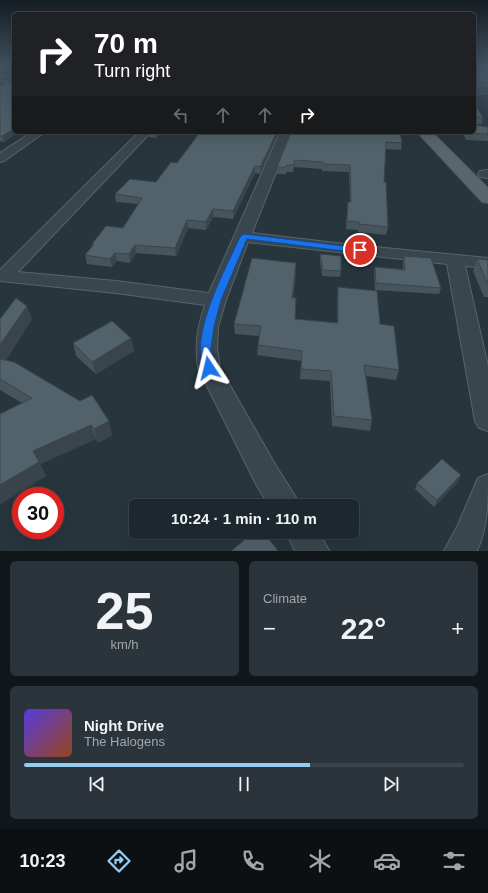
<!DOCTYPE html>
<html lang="en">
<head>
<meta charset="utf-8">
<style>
  :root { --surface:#1d282e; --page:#2a343a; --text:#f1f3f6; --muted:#a0a6aa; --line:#3b444a; --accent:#94cbf0 }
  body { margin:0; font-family:Helvetica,sans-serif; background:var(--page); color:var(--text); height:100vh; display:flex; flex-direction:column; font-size:15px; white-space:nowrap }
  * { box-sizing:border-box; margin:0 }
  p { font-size:13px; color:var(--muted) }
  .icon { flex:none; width:22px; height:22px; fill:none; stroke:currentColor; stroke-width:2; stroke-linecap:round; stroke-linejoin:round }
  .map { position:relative; height:551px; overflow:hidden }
  .sheet { display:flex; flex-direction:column; gap:10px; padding:10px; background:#101619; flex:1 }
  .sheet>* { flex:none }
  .banner { position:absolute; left:12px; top:12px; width:464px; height:122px; border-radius:6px; box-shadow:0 4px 16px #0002,0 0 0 1px var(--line); background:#202124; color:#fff; overflow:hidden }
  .speed { position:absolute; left:12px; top:487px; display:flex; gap:8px; font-size:20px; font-weight:700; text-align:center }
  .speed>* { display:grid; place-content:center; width:52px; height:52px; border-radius:50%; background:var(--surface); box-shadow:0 4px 16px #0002,0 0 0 1px var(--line); line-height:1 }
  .speed .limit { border:6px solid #d22; background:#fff; color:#111 }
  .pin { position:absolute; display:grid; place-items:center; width:34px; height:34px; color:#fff; margin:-17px; border:2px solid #fff; border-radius:50%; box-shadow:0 1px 4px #0007 }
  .me { position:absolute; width:44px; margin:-22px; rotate:350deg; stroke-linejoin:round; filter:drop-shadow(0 0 3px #0008) }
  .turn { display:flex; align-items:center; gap:14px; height:84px; padding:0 16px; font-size:18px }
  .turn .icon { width:52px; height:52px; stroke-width:2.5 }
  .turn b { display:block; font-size:28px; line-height:34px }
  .lanes { display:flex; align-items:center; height:38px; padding:0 16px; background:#0003; justify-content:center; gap:20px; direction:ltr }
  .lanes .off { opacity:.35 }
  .big { font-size:30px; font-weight:700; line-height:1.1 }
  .sheet .card { flex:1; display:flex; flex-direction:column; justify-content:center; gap:6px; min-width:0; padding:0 14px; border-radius:6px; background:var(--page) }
  .sheet .dial { align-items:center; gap:0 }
  .dial b { font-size:52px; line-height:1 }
  .song { display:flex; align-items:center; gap:12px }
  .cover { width:48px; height:48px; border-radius:6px; background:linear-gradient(135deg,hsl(250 70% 55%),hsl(20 70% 35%)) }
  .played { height:4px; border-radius:2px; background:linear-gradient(90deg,var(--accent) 65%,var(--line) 65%) }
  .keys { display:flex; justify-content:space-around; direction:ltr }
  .heat { display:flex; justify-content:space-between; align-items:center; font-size:22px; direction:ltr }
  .sheet .tiles { flex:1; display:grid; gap:10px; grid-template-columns:1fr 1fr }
  .card:last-child { grid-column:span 2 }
  .trip { position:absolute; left:129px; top:499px; width:230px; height:40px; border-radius:6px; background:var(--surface); box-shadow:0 4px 16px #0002,0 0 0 1px var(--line); font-weight:700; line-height:40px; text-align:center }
  .dock { display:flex; height:64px; justify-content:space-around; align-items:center; background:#0c1012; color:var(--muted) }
  .dock .icon { width:28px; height:28px }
  .dock .current { color:var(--accent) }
  .dock b { font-size:18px; color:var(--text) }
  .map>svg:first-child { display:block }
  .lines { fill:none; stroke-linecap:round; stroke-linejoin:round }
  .minor-casing { stroke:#58646b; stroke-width:2 }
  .primary-casing { stroke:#47525a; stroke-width:2 }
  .minor { fill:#3a464d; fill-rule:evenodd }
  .primary { fill:#59666d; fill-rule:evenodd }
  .wall { fill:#47545b }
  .shaded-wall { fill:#39454a }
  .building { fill:#52626a; stroke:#39454a }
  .route { fill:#1a73e8; stroke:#114b97 }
</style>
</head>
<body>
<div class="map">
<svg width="488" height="551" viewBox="0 0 488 551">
  <rect width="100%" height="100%" fill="#27353d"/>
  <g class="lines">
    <!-- minor casing -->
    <g class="minor-casing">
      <g id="minor">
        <path d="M14,75V81L0,82V76Z"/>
        <path d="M488,87V93L474,94V88Z"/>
        <path d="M32,132H45L4,161L0,162V153Z"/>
        <path d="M139,132H151L18,272L116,281L209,293L280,132H292L252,233L344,244L488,258V268L465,266L488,366V431L479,428L475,421L447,264L248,242L226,300L218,327L217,348L220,368L276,466L295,496L300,506H269L256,484L198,368C195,342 197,329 205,305L116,293L0,281V270Z"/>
        <path d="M488,170V178L480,177L478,174L480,171Z"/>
        <path d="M488,474C488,502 488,526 477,551H444L458,525L478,478Z"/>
        <path d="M286,532H319L329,551H295Z"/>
      </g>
    </g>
    <!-- primary casing -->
    <g class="primary-casing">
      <path id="primary" d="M417,132H432L488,188V203L482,202Z"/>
    </g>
    <!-- minor -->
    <use href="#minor" class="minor"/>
    <!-- primary -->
    <use href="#primary" class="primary"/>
  </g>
  <!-- wall -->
  <g class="wall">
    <path d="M474,65H488V86L474,87Z"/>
    <path d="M0,86L4,142L0,141Z"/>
    <path d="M474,102L483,118L482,124H475V125L488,127V141L466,140L462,132H474Z"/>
    <path d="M118,132H137L134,135Z"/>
    <path d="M148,132H163L156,138L149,137Z"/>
    <path d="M279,132L260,174L255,173L233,219L213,217L206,230L188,228L176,256L136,253L130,263L117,261L112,267L87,264L85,255L92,246V244L123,228L138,204L116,202L115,194L156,182L177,163Z"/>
    <path d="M291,132L402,143L401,150L386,149L384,182L388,227L386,235L358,232V230L346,229L347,210L348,202H350L349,172L322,171V169L294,167L293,172H286V174H277V167Z"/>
    <path d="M320,254L341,271L340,277L322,276L320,260Z"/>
    <path d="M404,256L441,288L439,294L375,290L374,273L375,267L403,269V262Z"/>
    <path d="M477,259L488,260V297H484L473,271Z"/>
    <path d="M296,272L293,298L295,319L337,323V297L338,287L380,324L399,370L396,380L366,376L372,420L370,431L332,426L330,381L300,379L301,361L257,355L258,345L259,336L235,334L234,324Z"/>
    <path d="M0,319H32L6,360L112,435L98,443L96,439L40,464L46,476L0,504L22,403L0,390Z"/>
    <path d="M131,338L134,351L96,374L76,356L73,343Z"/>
    <path d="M458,482L434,507L415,489L417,483Z"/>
  </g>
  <!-- shaded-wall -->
  <g class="shaded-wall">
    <path d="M14,129V132H20L4,142L2,136Z"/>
    <path d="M157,132H163L156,138L155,133Z"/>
    <path d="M277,132H279L260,174V167Z"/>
    <path d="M255,166V173L233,219V211Z"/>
    <path d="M213,209V217L206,230V222Z"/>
    <path d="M187,220L188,228L176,256L175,248Z"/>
    <path d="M135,245L136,253L130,263L129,254Z"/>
    <path d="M115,253L117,261L112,267L110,259Z"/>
    <path d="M27,306L32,319L0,369V345Z"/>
    <path d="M131,338L134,351L96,374L92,362Z"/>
    <path d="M109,421L112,435L98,443L94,429Z"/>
    <path d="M91,425L96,439L40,464L46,476L0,504V485L33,451Z"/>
    <path d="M461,475L458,482L434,507L437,500Z"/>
  </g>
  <!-- building -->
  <g class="building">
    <rect x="474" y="65" width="14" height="18"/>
    <path d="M14,79V129L2,136H0V86Z"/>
    <path d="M474,102L483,118L475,117V125L488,127V134L468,133L467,132H474Z"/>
    <path d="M148,132H157L155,133Z"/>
    <path d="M200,132H277L260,167L255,166L233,211L213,209L206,222L187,220L175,248L135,245L129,254L115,253L110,259L85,255L94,244H92L106,226L123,228L142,198L115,194L130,179L156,182L171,162L177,163Z"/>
    <path d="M291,132H400L402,143L386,142L384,182H386L388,227L359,224V222L347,221L348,202H351L350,165L323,164V162L294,160V165H287L286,167H277Z"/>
    <path d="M320,254L341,256V271L323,270Z"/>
    <path d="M404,256L431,258L441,288L376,283L375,267L405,270Z"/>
    <path d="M252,258L296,263L292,298H296L295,319L338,323V287L377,291L380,324L394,326L399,370L364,365L372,420L334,416L331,371L301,369L302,351L258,345L261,326L234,324Z"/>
    <path d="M477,259L488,260V285Z"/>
    <path d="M16,298L27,306L0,345V319Z"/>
    <path d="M112,321L131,338L92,362L73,343Z"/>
    <path d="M0,359L14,362L80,401L92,395L109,421L94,429L91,425L33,451L39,462L0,485V414L32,398L0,379Z"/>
    <path d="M442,459L461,475L437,500L417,483Z"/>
    <path d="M254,532H263L276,548L278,551H231Z"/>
  </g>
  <!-- sky -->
  <linearGradient id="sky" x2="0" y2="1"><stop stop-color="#151d22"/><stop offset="0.46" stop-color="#415162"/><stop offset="1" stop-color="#415162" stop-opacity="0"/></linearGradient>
  <rect width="488" height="142" fill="url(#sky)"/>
  <!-- route -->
  <path class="route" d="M244,234L360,248L364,250L360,253L247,239L221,300L214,327L211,348L215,368L213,371L209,372L205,371C187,338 226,268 240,237Z"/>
</svg>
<div class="speed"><div class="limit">30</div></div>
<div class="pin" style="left:360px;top:250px;background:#d93025"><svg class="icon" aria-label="arrive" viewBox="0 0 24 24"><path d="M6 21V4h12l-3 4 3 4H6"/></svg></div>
<svg class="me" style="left:209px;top:368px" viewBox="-20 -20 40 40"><path d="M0-17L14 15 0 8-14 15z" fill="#1a73e8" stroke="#fff" stroke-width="4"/></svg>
<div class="trip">10:24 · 1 min · 110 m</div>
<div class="banner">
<div class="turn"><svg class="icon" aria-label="right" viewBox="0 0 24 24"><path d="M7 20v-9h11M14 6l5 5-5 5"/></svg><div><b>70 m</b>Turn right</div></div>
<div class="lanes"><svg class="icon off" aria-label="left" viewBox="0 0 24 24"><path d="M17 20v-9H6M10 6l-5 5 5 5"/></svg><svg class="icon off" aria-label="ahead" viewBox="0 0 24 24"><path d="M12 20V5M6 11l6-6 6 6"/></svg><svg class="icon off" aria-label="ahead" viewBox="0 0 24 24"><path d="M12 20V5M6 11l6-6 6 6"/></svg><svg class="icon" aria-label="right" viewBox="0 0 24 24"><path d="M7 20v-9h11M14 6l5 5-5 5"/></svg></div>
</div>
</div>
<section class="sheet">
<div class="tiles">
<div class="card dial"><b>25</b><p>km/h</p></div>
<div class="card"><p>Climate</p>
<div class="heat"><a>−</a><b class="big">22°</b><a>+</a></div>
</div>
<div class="card">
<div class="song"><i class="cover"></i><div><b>Night Drive</b><p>The Halogens</p></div></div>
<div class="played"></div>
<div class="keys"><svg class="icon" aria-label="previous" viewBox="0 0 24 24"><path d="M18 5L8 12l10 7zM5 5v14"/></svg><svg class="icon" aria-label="pause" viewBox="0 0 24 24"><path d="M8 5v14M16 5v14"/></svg><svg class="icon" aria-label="next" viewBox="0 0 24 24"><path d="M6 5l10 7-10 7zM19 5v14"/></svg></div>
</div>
</div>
</section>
<nav class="dock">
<b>10:23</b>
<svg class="icon current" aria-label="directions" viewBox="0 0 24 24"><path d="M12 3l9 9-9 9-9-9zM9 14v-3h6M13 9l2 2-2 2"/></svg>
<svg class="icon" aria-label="music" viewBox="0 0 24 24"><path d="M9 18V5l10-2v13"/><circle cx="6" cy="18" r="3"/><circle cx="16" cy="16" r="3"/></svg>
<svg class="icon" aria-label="phone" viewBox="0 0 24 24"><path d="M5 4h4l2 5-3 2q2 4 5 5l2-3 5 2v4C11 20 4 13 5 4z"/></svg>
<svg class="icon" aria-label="climate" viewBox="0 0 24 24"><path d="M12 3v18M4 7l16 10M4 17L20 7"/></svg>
<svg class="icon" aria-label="car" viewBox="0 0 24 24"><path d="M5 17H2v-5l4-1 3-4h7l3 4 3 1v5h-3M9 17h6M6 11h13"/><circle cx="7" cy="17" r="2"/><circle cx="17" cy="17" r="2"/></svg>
<svg class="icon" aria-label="filters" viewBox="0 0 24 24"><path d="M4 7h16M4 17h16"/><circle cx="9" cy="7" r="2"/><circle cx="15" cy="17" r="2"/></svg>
</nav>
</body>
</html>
